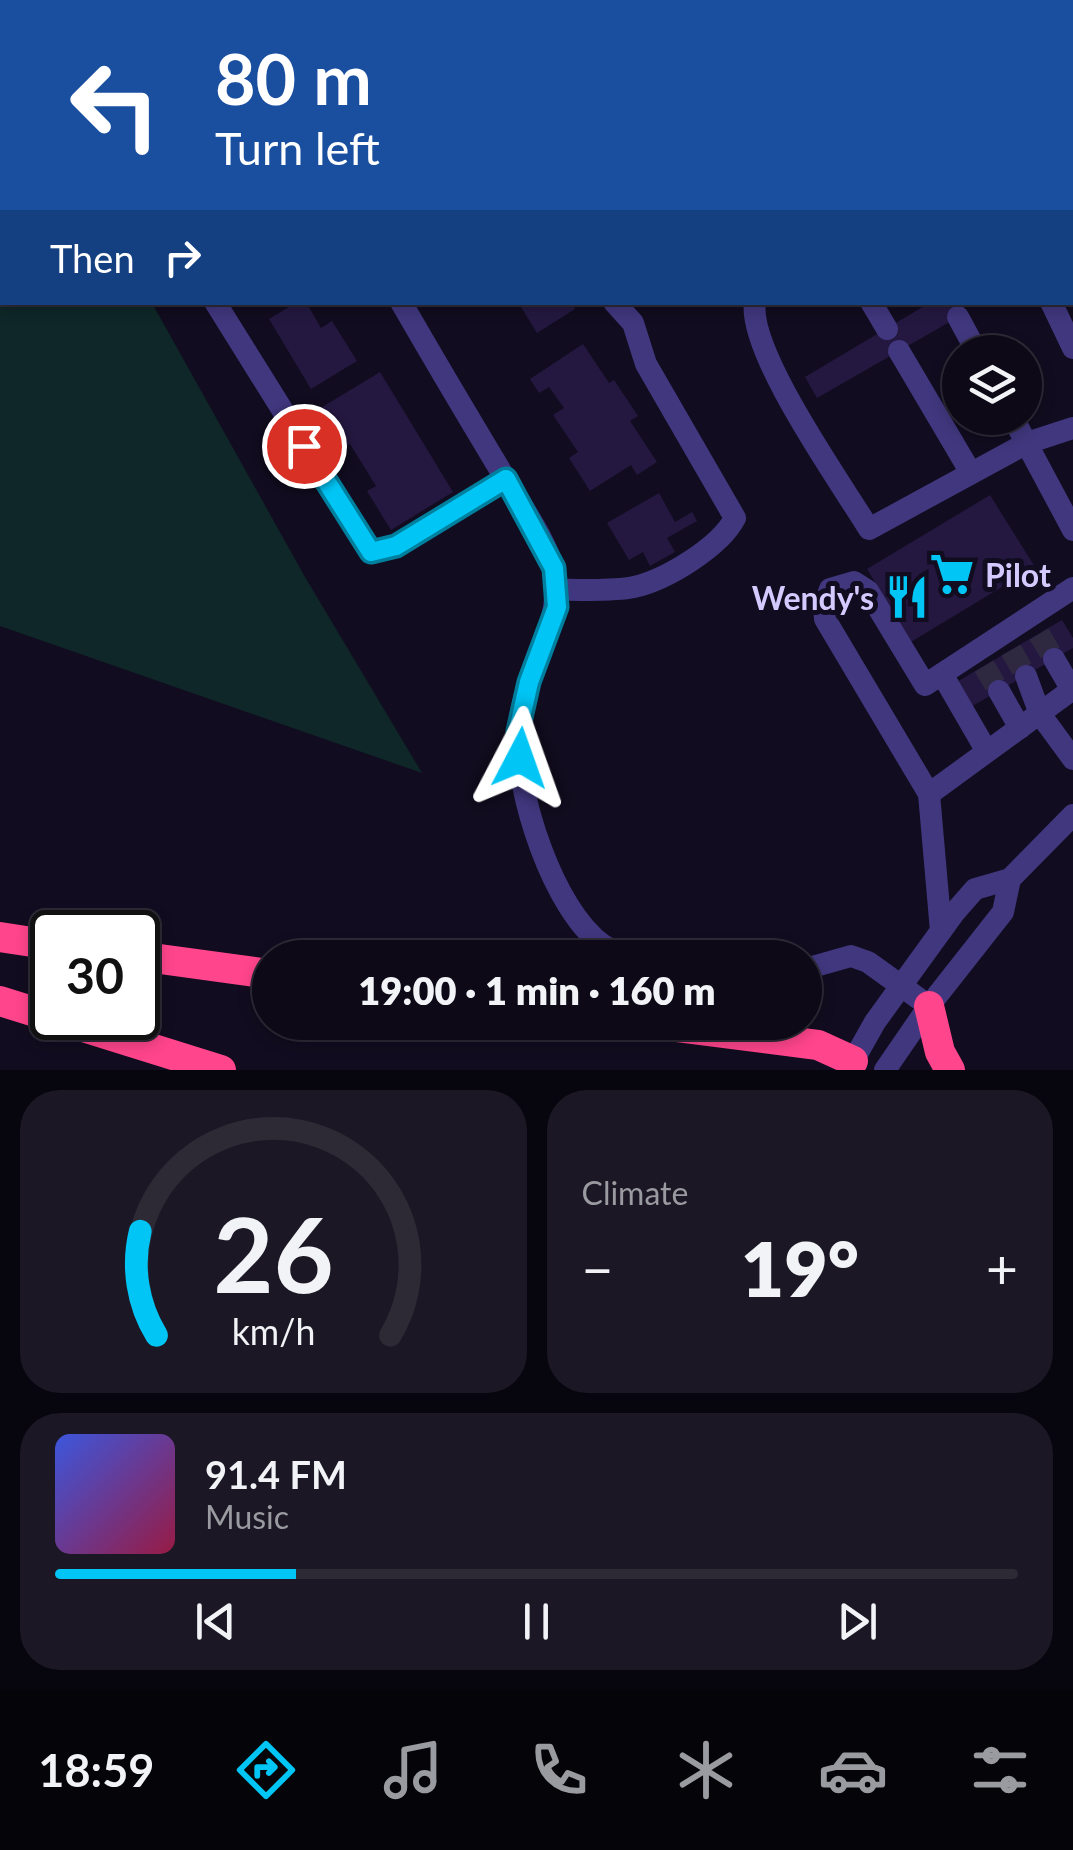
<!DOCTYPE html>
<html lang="en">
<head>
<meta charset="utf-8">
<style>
  :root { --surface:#0d0917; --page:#1b1724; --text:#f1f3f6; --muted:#9a9aa1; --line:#2d2a36; --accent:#00c5f5 }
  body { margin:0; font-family:Lato,sans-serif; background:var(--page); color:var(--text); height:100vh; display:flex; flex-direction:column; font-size:38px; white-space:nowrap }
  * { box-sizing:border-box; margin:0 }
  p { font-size:32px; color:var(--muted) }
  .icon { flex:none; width:55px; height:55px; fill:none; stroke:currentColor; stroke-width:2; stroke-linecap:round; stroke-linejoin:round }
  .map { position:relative; height:1070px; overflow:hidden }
  .drawer { display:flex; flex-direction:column; gap:20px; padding:20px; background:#07050d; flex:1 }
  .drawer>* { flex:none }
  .hud { position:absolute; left:0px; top:0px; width:1075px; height:305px; box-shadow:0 5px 15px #0003,0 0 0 2px var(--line); background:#1a4fa0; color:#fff; overflow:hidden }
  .buttons { position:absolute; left:942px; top:335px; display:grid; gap:20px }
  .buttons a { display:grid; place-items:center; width:100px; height:100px; border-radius:50%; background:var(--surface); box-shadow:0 5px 15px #0003,0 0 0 2px var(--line); font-size:50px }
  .speed { position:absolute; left:30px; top:910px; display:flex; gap:20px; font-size:50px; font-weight:700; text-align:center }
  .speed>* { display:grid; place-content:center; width:130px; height:130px; border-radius:50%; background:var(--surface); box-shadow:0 5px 15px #0003,0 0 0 2px var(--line); line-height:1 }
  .speed .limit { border:5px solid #111; border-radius:15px; background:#fff; color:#111 }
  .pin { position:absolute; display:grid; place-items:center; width:85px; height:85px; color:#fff; margin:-42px; border:5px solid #fff; border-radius:50%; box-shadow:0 2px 10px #0007 }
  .me { position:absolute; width:110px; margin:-55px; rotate:4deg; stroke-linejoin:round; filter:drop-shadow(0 0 8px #0008) }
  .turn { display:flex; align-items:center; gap:35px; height:210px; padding:0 50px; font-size:45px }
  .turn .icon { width:130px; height:130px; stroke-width:2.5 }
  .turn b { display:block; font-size:70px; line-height:85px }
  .then { display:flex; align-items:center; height:95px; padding:0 50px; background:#0003; gap:20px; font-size:38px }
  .big { font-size:75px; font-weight:800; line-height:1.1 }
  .drawer .card { flex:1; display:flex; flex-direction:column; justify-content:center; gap:15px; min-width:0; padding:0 35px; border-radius:40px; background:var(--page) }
  .drawer .dial { align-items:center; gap:0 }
  .dial svg { height:260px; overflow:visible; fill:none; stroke:var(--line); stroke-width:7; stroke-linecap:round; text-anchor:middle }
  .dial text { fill:var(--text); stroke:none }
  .song { display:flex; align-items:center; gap:30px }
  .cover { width:120px; height:120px; border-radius:15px; background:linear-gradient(135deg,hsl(230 70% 55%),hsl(340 70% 35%)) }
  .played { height:10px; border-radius:5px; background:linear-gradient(90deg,var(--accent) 25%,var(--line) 25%) }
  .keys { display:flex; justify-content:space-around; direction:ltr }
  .heat { display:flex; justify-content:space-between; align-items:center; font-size:55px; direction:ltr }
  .drawer .tiles { flex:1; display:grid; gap:20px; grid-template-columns:1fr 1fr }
  .card:last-child { grid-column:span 2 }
  .trip { position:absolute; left:252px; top:940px; width:570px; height:100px; border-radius:50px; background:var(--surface); box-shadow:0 5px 15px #0003,0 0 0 2px var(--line); font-weight:800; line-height:100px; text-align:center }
  .menu { display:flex; height:160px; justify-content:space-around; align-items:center; background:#050409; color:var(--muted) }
  .menu .icon { width:70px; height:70px }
  .menu .current { color:var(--accent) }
  .menu b { font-size:45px; color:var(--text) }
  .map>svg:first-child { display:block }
  .green { fill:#0f2728 }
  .building { fill:#241840 }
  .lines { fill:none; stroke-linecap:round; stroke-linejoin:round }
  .minor-tunnel { stroke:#2e2841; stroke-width:22; stroke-dasharray:22 11; stroke-linecap:butt }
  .minor { stroke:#40377e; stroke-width:22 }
  .highway { stroke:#ff458c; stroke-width:30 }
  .route-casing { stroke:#00809f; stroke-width:25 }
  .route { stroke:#00c5f5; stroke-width:18 }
  .labels { text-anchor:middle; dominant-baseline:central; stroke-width:10; stroke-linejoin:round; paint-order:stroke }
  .poi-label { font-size:32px; font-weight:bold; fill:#d5caff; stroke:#110c1f; text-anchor:start }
</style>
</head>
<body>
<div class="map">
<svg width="1073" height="1070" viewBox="0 0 1073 1070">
  <rect width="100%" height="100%" fill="#110c1f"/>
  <!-- green -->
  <path class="green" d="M0,29L2,302L152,303L305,577L422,773L0,626Z"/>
  <!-- building -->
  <g class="building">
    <path d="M297,302H306L321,328L332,321L357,361L311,389L269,319Z"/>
    <path d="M518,302H571L575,309L537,333Z"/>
    <path d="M931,302H961L967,312L817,398L805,377Z"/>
    <path d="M583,344L609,383L614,380L638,416L630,421L657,462L637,475L631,465L590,491L569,458L578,452L553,415L564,408L549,387L539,393L530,379Z"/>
    <path d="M380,372L453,492L391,530L367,491L376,486L350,444L343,448L319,409Z"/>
    <path d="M659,493L675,522L692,512L697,521L667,538L675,552L650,566L643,552L629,560L607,523Z"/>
    <path d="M990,495L1035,567L911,642L867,569Z"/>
    <path d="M1062,620L1073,638V648L969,708L955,683Z"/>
  </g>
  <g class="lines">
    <!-- minor-tunnel -->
    <g class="minor-tunnel">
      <path d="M1039,634L1054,659"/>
      <path d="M1011,650L1026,676"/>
      <path d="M984,666L999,691"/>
    </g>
    <!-- minor -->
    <g class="minor">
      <path d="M48,0L50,2"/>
      <path d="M224,0L225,2"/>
      <path d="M431,0L433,2"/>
      <path d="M696,0L697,2"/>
      <path d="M865,0L867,2"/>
      <path d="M975,0L976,2"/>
      <path d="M1072,164L1073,165"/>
      <path d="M215,302L371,552L396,546L506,479"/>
      <path d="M401,302C435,361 470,420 505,478C520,504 549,544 554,572C564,628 521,677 518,732C515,791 553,910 603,945C622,957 655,955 677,958"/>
      <path d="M755,302C747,351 841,483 869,529L1027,443L1073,428"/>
      <path d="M871,302L887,329"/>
      <path d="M1051,302L1073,348"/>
      <path d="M958,317L977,352"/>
      <path d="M899,351L971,473"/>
      <path d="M1013,418L1073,530"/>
      <path d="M1073,588L925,685L868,591L854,582L830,589L824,605L825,619L929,794L1073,689"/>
      <path d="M555,590C580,589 609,592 634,587C666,580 720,547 735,518L646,364L633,323L614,302"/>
      <path d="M1054,659L1072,690"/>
      <path d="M942,674L986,750"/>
      <path d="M1026,676L1040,714L1073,759"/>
      <path d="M999,691L1020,728"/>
      <path d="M929,794L941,931"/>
      <path d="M805,969L851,956L868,962L929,1006"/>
      <path d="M848,1070L875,1022L954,913L975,889L1010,879"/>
      <path d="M885,1070L929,1006L1003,912L1010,879L1073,815"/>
    </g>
    <!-- highway -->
    <g class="highway">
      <path d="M0,937L52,945"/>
      <path d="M138,956L270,974"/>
      <path d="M0,1001L221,1070"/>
      <path d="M929,1006L940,1052L950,1070"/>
      <path d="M638,1022L818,1045L853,1061"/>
    </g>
  </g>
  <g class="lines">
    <!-- route casing -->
    <g class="route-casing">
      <path id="route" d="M304,446L371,552L396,546L506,479L554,568L557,607L529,682L518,731L520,758"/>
    </g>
    <!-- route -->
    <use href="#route" class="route"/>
  </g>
  <!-- icons -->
  <defs>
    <g id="supermarket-bare" transform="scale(3.45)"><path d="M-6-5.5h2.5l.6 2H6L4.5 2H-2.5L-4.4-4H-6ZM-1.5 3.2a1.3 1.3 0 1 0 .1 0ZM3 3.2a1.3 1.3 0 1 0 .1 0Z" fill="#00c5f5" stroke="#110c1f" stroke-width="2.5" paint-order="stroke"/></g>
    <g id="restaurant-bare" transform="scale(3.45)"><path d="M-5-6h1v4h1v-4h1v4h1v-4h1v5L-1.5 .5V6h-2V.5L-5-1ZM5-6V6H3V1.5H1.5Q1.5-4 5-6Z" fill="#00c5f5" stroke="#110c1f" stroke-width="2.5" paint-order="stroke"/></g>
  </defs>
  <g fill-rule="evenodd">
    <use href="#supermarket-bare" x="952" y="574"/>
    <use href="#restaurant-bare" x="907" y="597"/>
  </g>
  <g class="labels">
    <!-- poi labels -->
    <g class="poi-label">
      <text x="985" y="574">Pilot</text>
      <text x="874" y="597" text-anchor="end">Wendy's</text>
    </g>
  </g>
</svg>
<div class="buttons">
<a><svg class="icon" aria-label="layers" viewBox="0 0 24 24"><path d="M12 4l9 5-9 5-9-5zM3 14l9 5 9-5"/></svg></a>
</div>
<div class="speed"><div class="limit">30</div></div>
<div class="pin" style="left:304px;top:446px;background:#d93025"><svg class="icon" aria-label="arrive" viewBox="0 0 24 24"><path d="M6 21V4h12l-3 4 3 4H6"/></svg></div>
<svg class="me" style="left:520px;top:758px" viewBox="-20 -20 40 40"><path d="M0-17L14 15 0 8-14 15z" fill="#00c5f5" stroke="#fff" stroke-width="4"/></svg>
<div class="trip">19:00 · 1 min · 160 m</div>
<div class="hud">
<div class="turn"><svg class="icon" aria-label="left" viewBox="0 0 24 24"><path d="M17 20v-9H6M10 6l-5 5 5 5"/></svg><div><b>80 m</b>Turn left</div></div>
<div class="then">Then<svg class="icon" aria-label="right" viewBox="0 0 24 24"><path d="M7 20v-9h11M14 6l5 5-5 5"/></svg></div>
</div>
</div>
<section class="drawer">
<div class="tiles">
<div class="card dial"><svg viewBox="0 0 100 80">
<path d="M14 69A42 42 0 1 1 86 69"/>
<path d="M14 69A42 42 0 0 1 9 37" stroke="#00c5f5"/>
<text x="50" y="56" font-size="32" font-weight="700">26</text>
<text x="50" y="72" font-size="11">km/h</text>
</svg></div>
<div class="card"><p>Climate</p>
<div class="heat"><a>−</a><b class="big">19°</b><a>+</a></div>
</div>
<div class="card">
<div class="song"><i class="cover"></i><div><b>91.4 FM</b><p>Music</p></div></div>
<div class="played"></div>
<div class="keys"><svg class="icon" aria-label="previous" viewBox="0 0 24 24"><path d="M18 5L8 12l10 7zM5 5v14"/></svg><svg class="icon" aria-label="pause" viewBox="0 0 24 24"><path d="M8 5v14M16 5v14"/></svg><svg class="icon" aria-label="next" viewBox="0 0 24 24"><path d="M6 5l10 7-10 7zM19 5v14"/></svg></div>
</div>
</div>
</section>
<nav class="menu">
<b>18:59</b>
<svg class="icon current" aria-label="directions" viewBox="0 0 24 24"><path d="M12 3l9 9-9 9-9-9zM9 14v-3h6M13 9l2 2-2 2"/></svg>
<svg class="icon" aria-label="music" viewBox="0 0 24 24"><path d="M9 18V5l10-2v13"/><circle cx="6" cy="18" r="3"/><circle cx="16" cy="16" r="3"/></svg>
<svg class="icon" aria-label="phone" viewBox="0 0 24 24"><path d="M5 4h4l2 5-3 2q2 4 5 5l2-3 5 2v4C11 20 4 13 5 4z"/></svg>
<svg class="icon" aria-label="climate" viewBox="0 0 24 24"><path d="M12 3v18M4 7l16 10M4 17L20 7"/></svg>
<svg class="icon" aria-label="car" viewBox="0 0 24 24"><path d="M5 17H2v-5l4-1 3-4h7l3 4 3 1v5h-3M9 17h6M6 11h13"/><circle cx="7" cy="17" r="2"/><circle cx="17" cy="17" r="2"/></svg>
<svg class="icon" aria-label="filters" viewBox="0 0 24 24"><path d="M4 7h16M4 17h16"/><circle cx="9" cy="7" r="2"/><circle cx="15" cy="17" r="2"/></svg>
</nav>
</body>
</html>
